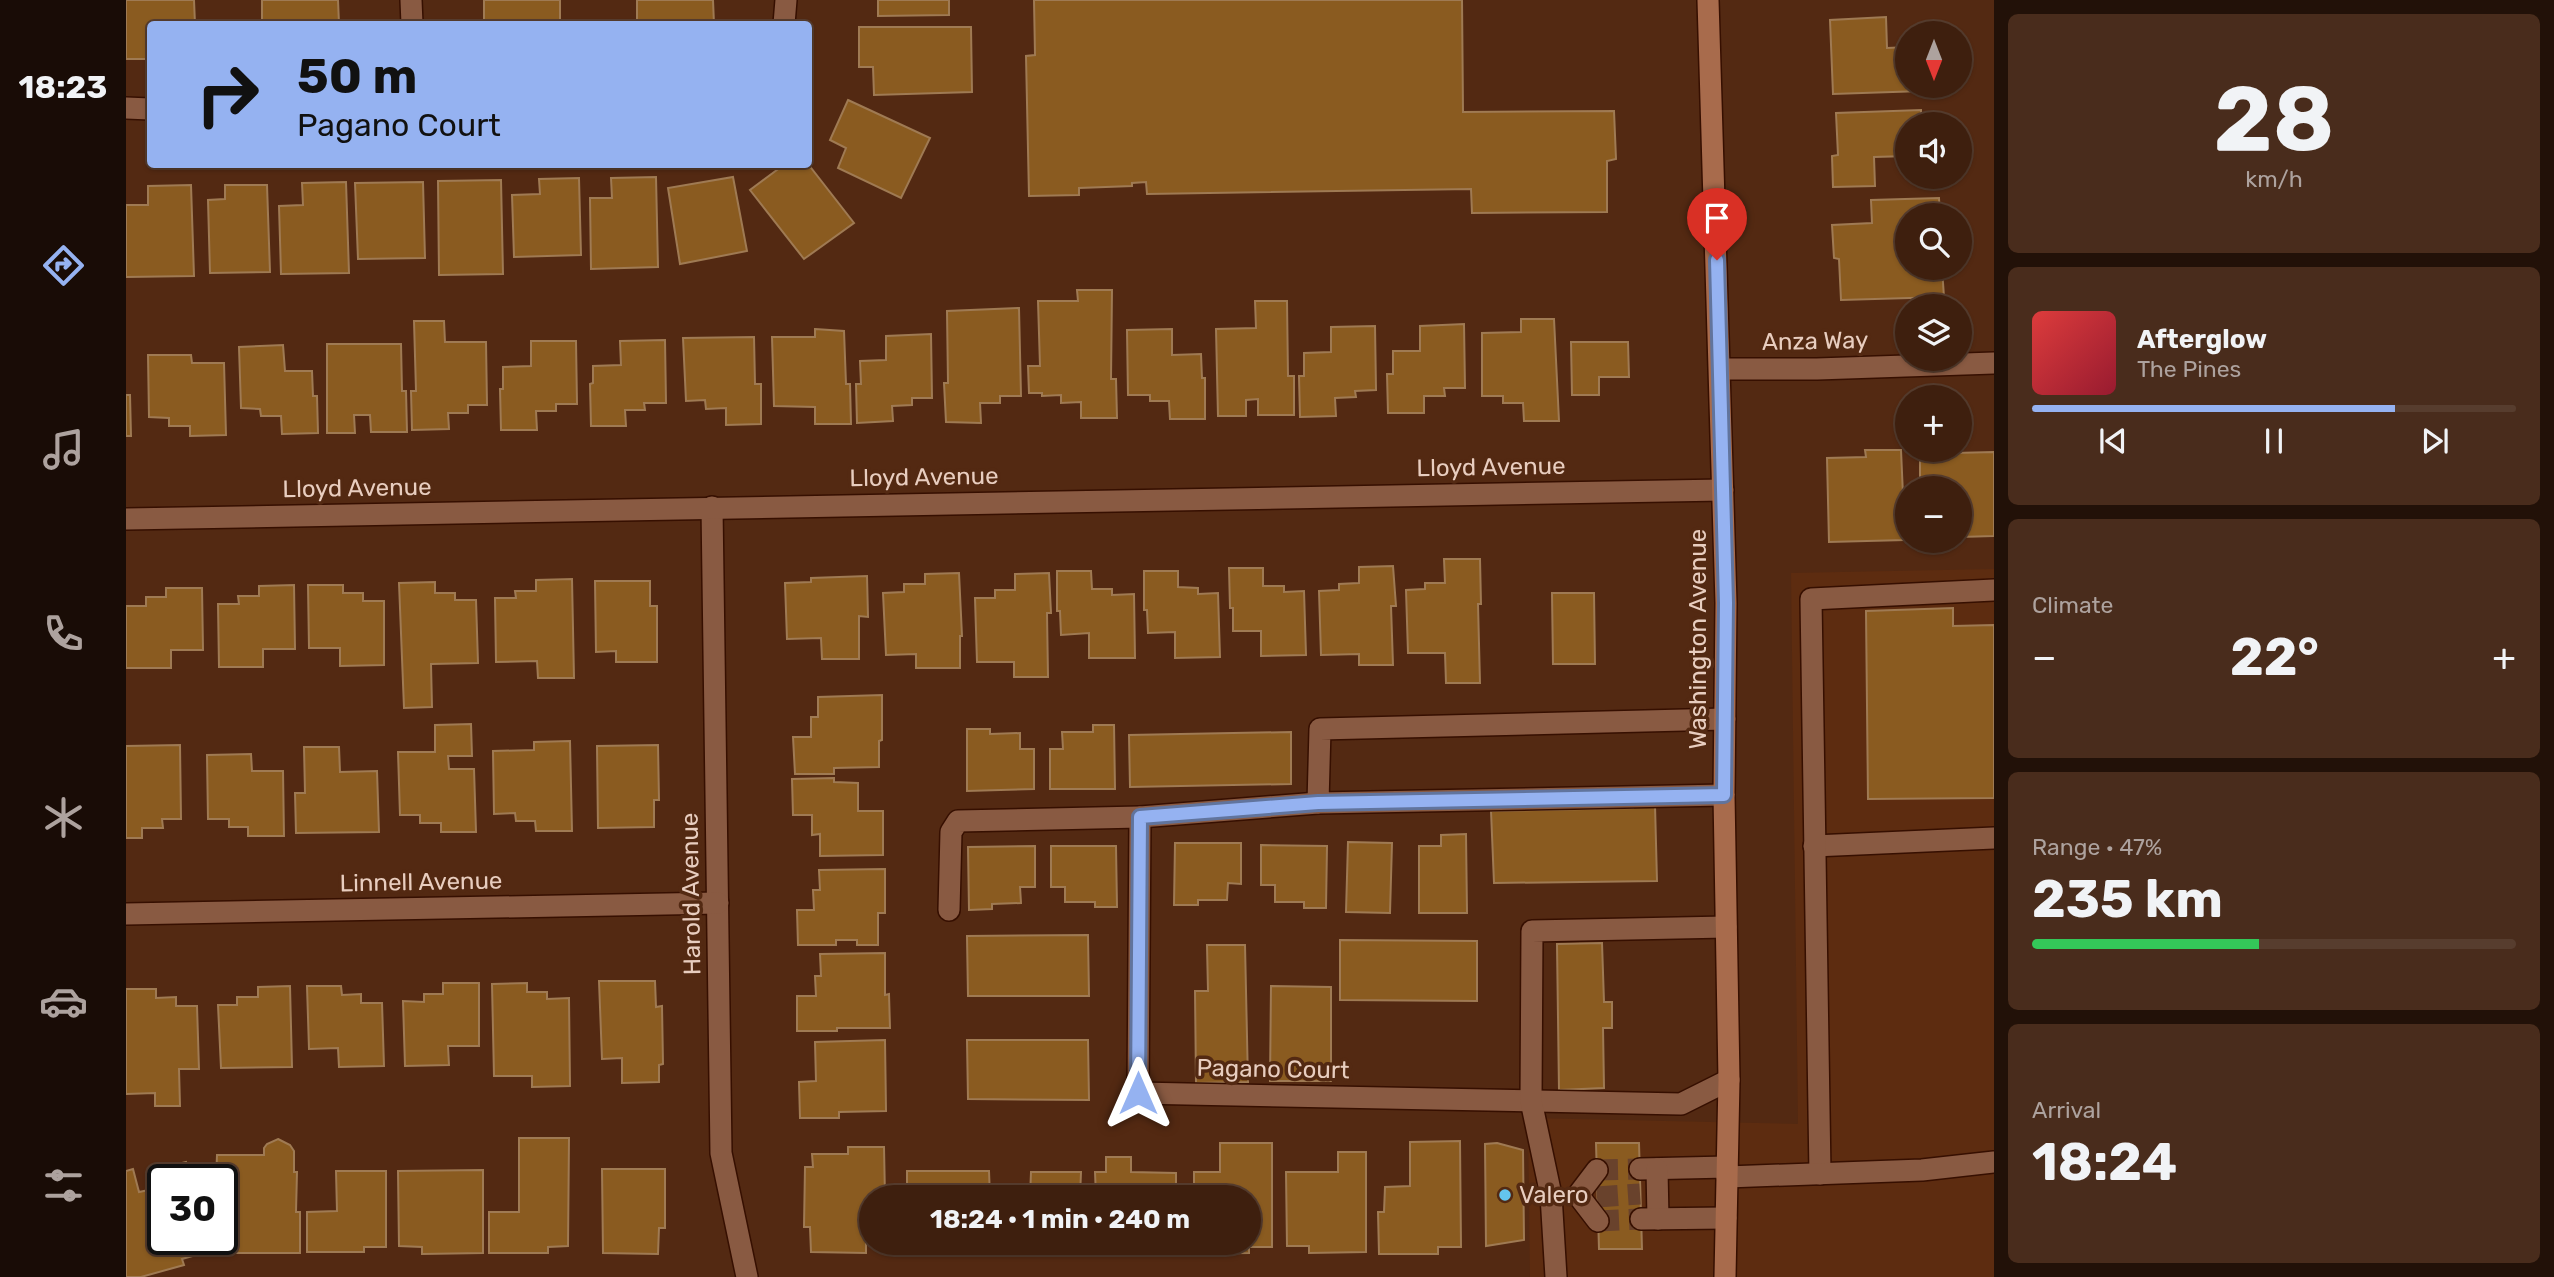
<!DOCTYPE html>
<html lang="en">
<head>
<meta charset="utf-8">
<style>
  :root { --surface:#3e1f0e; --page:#492c1c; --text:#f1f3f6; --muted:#ada29e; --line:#573d2e; --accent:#95b2f1 }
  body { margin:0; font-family:Rubik,sans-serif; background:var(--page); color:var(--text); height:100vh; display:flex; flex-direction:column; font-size:26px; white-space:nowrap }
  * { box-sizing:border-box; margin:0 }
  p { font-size:23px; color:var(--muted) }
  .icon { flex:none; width:38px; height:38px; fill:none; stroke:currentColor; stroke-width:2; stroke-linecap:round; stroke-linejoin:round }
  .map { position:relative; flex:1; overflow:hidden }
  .side { display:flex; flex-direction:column; gap:14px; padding:14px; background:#221108; width:560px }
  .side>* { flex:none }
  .guide { position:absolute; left:21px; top:21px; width:665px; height:147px; border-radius:7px; box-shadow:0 2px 5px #0004,0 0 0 2px var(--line); background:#95b2f1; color:#111; overflow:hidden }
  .needle { width:46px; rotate:180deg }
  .controls { position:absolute; left:1769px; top:21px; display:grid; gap:14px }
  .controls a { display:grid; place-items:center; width:77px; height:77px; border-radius:50%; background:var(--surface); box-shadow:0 2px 5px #0004,0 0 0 2px var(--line); font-size:35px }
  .speed { position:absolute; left:21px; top:1164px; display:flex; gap:14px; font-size:35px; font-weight:700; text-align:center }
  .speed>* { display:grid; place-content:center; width:91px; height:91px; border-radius:50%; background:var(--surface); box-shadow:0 2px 5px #0004,0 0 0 2px var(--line); line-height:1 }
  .speed .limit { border:4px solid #111; border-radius:10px; background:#fff; color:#111 }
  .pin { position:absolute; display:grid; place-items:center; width:60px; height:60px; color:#fff; margin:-72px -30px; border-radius:50% 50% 50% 0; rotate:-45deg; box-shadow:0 0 7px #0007 }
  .pin .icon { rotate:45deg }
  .me { position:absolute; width:77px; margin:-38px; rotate:0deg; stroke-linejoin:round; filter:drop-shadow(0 0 5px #0008) }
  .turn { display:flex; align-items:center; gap:24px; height:147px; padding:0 35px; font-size:32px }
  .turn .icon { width:91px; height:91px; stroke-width:2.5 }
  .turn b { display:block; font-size:49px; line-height:60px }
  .big { font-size:52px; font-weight:700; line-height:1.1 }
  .side .card { flex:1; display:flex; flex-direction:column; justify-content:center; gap:10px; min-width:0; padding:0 24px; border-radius:10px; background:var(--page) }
  .side .dial { align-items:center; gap:0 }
  .dial b { font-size:91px; line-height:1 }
  .song { display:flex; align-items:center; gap:21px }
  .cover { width:84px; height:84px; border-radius:10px; background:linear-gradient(135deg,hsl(0 70% 55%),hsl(350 70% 35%)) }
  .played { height:7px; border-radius:4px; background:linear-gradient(90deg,var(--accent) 75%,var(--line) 75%) }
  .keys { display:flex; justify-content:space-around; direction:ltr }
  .heat { display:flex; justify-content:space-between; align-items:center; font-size:38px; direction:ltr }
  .charge { height:10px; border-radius:5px; background:linear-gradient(90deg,#34c759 47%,var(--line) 0) }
  .trip { position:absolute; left:733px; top:1185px; width:402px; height:70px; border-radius:35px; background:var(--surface); box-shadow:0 2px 5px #0004,0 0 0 2px var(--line); font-weight:700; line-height:70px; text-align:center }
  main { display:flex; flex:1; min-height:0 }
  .tabs { display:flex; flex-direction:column; width:126px; justify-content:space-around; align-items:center; background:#190c06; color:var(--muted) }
  .tabs .icon { width:49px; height:49px }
  .tabs .selected { color:var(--accent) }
  .tabs b { font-size:32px; color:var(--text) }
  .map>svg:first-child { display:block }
  .built { fill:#5d2c10 }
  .building { fill:#8a5b20; stroke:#9f7a53; stroke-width:2 }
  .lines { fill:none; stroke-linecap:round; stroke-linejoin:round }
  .minor-tunnel { stroke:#69422c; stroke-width:21; stroke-dasharray:21 10; stroke-linecap:butt }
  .minor-casing { stroke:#360f00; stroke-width:24 }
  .major-casing { stroke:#360f00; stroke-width:24 }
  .minor { stroke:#895a42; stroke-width:21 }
  .major { stroke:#a86b4c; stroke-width:21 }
  .route-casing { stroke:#61749d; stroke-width:18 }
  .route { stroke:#95b2f1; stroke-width:12 }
  .poi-dot { fill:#64c5ee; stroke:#532912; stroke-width:2.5 }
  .labels { text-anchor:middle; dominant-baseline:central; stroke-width:7; stroke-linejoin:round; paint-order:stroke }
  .street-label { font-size:24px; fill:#e8cdbf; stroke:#532912 }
  .poi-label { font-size:24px; fill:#e8cdbf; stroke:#532912; text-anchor:start }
</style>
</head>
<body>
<main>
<nav class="tabs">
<b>18:23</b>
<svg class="icon selected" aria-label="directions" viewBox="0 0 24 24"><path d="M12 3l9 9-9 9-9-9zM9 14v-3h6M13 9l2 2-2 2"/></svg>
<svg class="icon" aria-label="music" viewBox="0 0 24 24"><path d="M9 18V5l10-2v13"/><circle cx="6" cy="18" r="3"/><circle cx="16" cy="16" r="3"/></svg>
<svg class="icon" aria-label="phone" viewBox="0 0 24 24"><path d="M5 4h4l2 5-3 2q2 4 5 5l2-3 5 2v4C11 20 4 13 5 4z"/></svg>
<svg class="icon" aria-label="climate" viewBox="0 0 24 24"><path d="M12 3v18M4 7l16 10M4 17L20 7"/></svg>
<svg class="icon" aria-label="car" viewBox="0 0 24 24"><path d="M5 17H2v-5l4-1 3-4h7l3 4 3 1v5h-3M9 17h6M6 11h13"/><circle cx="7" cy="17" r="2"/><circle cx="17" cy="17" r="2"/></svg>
<svg class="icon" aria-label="filters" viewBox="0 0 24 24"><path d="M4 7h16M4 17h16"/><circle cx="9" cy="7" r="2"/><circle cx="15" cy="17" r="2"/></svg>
</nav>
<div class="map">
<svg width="1868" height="1277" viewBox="0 0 1868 1277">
  <rect width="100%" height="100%" fill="#532912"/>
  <!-- built -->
  <path class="built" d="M1868,569V1277H1404L1402,1118L1672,1124L1665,573Z"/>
  <!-- building -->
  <g class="building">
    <path d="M0,0H68L69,24H24V59H0Z"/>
    <path d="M136,0H212L213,24H136Z"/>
    <rect x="358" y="0" width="76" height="24"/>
    <path d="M511,0H587L588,24H511Z"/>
    <path d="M752,0H823V15L752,16Z"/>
    <path d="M908,0H1336L1337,112L1488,111L1490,159L1481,161V212L1346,213L1345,189L1021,194L1020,182L1006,183V186L953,188V195L903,196L900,56L909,55Z"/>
    <path d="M1760,17L1761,48L1782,47V86H1796V91L1707,94L1704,20Z"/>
    <path d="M733,27H845L846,92L748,95L747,67H733Z"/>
    <path d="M722,100L804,138L775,198L712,168L720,148L704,140Z"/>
    <path d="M1795,110V124H1782V156L1748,157L1749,186L1707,187L1706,156L1712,155L1710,113Z"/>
    <path d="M659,164H682L728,223L678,259L624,190Z"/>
    <path d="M530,177L532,267L465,269L464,198H486L485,178Z"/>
    <path d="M607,177L621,251L554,264L542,188Z"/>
    <path d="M453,178L455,255L388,257L386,195L414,194L413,179Z"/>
    <path d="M375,180L377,274L313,275L312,181Z"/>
    <path d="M220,182L223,273L155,274L153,206L177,205L176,183Z"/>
    <path d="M297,182L299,258L232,259L229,183Z"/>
    <path d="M65,185L68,276L0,277V205H22V186Z"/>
    <path d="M99,185H141L144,272L84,273L82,200L99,199Z"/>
    <path d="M1813,198L1814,215H1782V268H1816L1818,297L1715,300L1713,259L1708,258L1706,225L1746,223L1745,200Z"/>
    <path d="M951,290H986L985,379H990L991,418H955V402L935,403V395L916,396V393H903L902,366H914L912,301H952Z"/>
    <path d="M1129,301H1161L1162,376H1168V415H1132V399L1120,400V416H1092L1090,329L1130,328Z"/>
    <path d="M893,308L895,396H874V403H854L855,423L820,422L818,383H822L821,311Z"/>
    <path d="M1395,319H1428L1433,421H1398L1397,403H1377V396H1356V333L1395,332Z"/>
    <path d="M288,321H318L319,342H360L361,405H342V413H322L323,429L286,430L285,391H290Z"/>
    <path d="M1338,324L1339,388H1318L1319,396H1298V413H1262L1261,374H1267V351H1294V326Z"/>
    <path d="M1249,326L1250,390L1229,391L1230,397L1209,398L1210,416L1174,417L1173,376H1178V353L1205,352V327Z"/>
    <path d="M689,329L718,331L720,384H724L725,424H689V407L648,406L646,337H689Z"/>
    <path d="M1046,329V355L1075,354L1076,378H1079V419H1044L1043,401H1024V395H1002L1001,330Z"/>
    <path d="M805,334L806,398H786V405L766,406L767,421L731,423L730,384H735L734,361L760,360V336Z"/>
    <path d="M628,337L629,384H635V424L600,425V408L580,409L579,400L560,401L557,338Z"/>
    <path d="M539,340L540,403H518L519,410H499L500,426H465L464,384L467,383V366L495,365L494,341Z"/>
    <path d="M405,341H450L451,404H430V411H410L411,430H375L374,389H377V367L405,366Z"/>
    <path d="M1445,342H1502L1503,377H1473V395H1446Z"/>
    <path d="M201,344H275L276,391H280L281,432H245L244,415H228L229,433H201Z"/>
    <path d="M157,345L159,371H186L187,396H191L192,433L156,434L155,416H135L134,409L115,408L113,347Z"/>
    <path d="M22,355H65L66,363H98L100,435L64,436V426H43V418L23,417Z"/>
    <path d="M0,395H4L5,436H0Z"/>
    <path d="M1739,450H1775L1779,540L1703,542L1701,458L1740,457Z"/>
    <path d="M1794,450H1828V453L1868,452V536L1834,537V488H1794Z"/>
    <path d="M1318,559H1354L1355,604H1352L1354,683H1320L1319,653H1282L1280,590L1299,589V583H1319Z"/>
    <path d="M1267,566L1270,606H1265L1267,665H1233V654L1195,655L1193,591L1213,590V584L1233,583V567Z"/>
    <path d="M1103,568H1137V586H1158V592L1178,591L1180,655L1135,656V631H1107V608H1104Z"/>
    <path d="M931,571H965L966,589H986V595L1008,594L1009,658H963V633L935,635L934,611H931Z"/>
    <path d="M1018,571H1052V587L1072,588V594L1092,593L1094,657L1049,658V632L1022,633L1021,610H1018Z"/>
    <path d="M833,573L836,636H834V668H790V654L760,655L757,593L778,592V584H799V574Z"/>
    <path d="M923,573L925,613H921L922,677H888V662H851L849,598H869V590H889V574Z"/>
    <path d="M741,576L742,617L733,616V659H696L695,638L661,639L659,583L685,582V578Z"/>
    <path d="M446,579L448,678H412L411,661L370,662L369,598H390L389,591H410V580Z"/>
    <path d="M469,581H524V606H531V662H490V651L470,652Z"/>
    <path d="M309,582V593H329V600H350L352,663L305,664L306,707L278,708L273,583Z"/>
    <path d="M168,585L169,649H137V667H93L92,604H113L112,596H133V586Z"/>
    <path d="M182,585H217V593H237V601H258V665L214,666V648H183Z"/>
    <path d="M40,588H76L77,650H45V668H0V606H20V597H40Z"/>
    <path d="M1426,593H1468L1469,664H1427Z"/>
    <path d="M1827,608V626L1868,625V798L1742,799L1740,611Z"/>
    <path d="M756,695V740L753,741V767L708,768V774H669L667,737H685V717H692V697Z"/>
    <path d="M345,724L346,756H322L323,769H348L350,832H315V823H294V815H274L272,752H309V725Z"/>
    <path d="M967,725H988L989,789H924V749H937L936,732H967Z"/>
    <path d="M841,729H864V734L894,733V749H908V789L841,791Z"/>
    <path d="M1165,732V784L1004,787L1003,735Z"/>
    <path d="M444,741L446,831H410L409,821H390L389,813L368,814L367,751L408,750V742Z"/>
    <path d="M54,745L55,819H36L37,828H16V838H0V746Z"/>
    <path d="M532,745L533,800H528V827L472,828L471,746Z"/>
    <path d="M178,747H213L214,772L251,771L253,832L170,833L169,793H179Z"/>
    <path d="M125,754L126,771H157L158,836H122V827H103V819H82L81,755Z"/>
    <path d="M708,778V782L732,783V811H757V855L694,856V834L686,835V815H667L666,779Z"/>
    <path d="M1529,805L1531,881L1368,883L1365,811L1507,808V806Z"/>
    <path d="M1340,834L1341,913H1293V846H1315V835Z"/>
    <path d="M1222,842L1266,843L1264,913L1220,912Z"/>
    <path d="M1049,843H1115V884L1102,883L1101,900H1072V905H1048Z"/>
    <path d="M1135,845L1201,846L1200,908H1178V902H1149V885H1135Z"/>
    <path d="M909,846V887H894L895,903L866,904V909L843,910L842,847Z"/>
    <path d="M925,846H990L991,907H969V902H939V887H925Z"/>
    <path d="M759,869V913H752V945H731V940H710V945H672L671,910H688L687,890H694L693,870Z"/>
    <path d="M962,935L963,996H842L841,936Z"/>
    <path d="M1214,940L1351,941V1001L1214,1000Z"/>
    <path d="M1476,943L1478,1002H1486V1028H1477L1478,1088L1433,1090L1431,944Z"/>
    <path d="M1081,945H1119L1122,1082L1070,1083L1069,991H1082Z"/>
    <path d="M759,953V995L763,994L764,1028H711V1031H671V996H690L689,976H695L694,954Z"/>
    <path d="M473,981H529L530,1007L536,1006L537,1064L533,1065V1082L496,1083V1058L476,1059Z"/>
    <path d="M317,983H353V1046H322L323,1065L279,1066L277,1001L298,1002V994H317Z"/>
    <path d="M401,983V992H421V999L443,998L444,1086L406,1087V1076H368L366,984Z"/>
    <path d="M164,986L166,1067L95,1068L92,1005H111V997H132V987Z"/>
    <path d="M181,986H215L216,995L235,994V1003H256L258,1066L213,1067L212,1048L183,1049Z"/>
    <path d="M1145,986L1205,987V1081H1144Z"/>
    <path d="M0,989H30V998L50,997V1006H71L73,1069H53L54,1106H29V1093L0,1094Z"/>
    <path d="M759,1040L760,1111L713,1112V1118H674L673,1082L690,1081L689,1042Z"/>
    <path d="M841,1040H962L963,1100L842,1099Z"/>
    <path d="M393,1138H443L442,1246L422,1247V1253H363V1212H393Z"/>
    <path d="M152,1139L164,1145L168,1151V1172H171L170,1212H174V1253H90V1239H96V1180H90L91,1155H138V1148L141,1144Z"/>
    <path d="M1334,1141L1335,1247H1312V1254H1253L1252,1212H1258L1259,1187L1284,1186V1142Z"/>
    <path d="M1094,1143H1146V1247H1123V1253L1064,1254V1242H1124V1197H1068V1172H1094Z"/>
    <path d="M1371,1143L1397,1150L1398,1240L1360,1246L1359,1144Z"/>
    <path d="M1470,1143H1513L1516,1249H1473Z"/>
    <path d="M722,1147H758L759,1197H746V1222H740V1253L685,1252L684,1227H678L679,1167H687L686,1154H722Z"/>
    <path d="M1212,1152H1240V1252L1183,1253V1246H1161L1160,1172H1212Z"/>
    <path d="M980,1157H1005V1172L1050,1173V1197H970L969,1172H980Z"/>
    <path d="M60,1162L64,1180H43L40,1167Z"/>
    <path d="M7,1169L13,1192L37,1187V1239H73L77,1253L56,1259L58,1265L15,1277H0V1171Z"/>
    <path d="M476,1169H539V1228H533L532,1254L477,1253Z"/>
    <path d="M357,1170V1253L296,1254V1247L273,1246L272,1171Z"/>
    <path d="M210,1171H260V1247H238V1252H181V1212L211,1211Z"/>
    <path d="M781,1171H863L864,1197H781Z"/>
    <path d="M905,1172H955L954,1197H904Z"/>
    <path d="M782,1242H864V1253L804,1254V1246H782Z"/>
    <path d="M876,1242H954V1246L934,1247V1253H876Z"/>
    <path d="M970,1242H1053V1254H992V1246L971,1247Z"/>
  </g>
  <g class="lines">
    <!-- minor-tunnel -->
    <g class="minor-tunnel">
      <path d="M1471,1170L1514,1169"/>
      <path d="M1471,1197L1514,1194"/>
      <path d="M1472,1221L1515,1219"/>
    </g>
    <!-- minor casing -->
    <g class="minor-casing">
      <g id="minor">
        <path d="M285,0L286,24"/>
        <path d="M658,24L660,0"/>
        <path d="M0,108L24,109"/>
        <path d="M1594,369H1691L1868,363"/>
        <path d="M586,507L595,1153L621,1277"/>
        <path d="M0,519L1597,490"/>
        <path d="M1598,795L1192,803L1194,729L1599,719"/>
        <path d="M1192,803L1014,817L1012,1093L1555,1104L1603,1080"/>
        <path d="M1688,846L1868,838"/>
        <path d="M823,910L825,832L832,821L1014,817"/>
        <path d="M0,914L592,903"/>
        <path d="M1514,1169L1601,1167"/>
        <path d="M1531,1169L1532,1219"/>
        <path d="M1471,1170L1452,1195L1472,1221"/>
        <path d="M1694,1174L1685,599L1868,590"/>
        <path d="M1601,1177L1796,1170L1868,1162"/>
        <path d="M1515,1219L1600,1218"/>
        <path d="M1430,1277L1425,1195L1405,1101L1406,931L1600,927"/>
      </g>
    </g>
    <!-- major casing -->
    <g class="major-casing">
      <path id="major" d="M1582,0L1600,603L1598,795L1603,1080L1599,1277"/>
    </g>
    <!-- minor -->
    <use href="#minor" class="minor"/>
    <!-- major -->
    <use href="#major" class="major"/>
  </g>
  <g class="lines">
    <!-- route casing -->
    <g class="route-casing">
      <path id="route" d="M1012,1093L1014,817L1192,803L1598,795L1600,603L1591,260"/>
    </g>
    <!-- route -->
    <use href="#route" class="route"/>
  </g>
  <!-- markers -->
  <circle class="poi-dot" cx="1379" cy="1195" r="7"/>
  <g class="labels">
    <!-- street labels -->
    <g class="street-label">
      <text transform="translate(1689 341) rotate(-1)">Anza Way</text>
      <text transform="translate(1365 467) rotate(-1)">Lloyd Avenue</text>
      <text transform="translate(798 477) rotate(-1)">Lloyd Avenue</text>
      <text transform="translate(231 488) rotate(-1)">Lloyd Avenue</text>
      <text transform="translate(1572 639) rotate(-90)">Washington Avenue</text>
      <text transform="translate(295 882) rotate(-1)">Linnell Avenue</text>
      <text transform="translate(565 894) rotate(-91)">Harold Avenue</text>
      <text transform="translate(1147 1069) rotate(1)">Pagano Court</text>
    </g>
    <!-- poi labels -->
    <g class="poi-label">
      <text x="1393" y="1195">Valero</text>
    </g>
  </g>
</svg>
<div class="controls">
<a><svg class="needle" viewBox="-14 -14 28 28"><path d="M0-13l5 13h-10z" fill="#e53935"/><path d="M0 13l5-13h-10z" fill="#ada29e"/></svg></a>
<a><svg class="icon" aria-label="sound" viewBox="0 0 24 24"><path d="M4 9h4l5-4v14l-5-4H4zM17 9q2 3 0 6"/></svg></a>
<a><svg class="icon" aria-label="search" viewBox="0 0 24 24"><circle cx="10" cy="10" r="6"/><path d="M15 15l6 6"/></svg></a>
<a><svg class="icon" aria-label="layers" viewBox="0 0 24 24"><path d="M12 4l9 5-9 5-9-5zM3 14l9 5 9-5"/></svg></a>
<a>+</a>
<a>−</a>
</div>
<div class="speed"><div class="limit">30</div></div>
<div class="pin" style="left:1591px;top:260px;background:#d93025"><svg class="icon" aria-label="arrive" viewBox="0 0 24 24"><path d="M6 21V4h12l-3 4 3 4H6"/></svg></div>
<svg class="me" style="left:1012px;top:1093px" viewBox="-20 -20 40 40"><path d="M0-17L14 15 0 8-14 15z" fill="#95b2f1" stroke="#fff" stroke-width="4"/></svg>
<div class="trip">18:24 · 1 min · 240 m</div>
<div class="guide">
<div class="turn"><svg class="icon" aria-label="right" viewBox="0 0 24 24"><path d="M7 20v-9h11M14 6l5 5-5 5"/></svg><div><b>50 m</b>Pagano Court</div></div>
</div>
</div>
<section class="side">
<div class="card dial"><b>28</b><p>km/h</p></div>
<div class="card">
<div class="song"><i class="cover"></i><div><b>Afterglow</b><p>The Pines</p></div></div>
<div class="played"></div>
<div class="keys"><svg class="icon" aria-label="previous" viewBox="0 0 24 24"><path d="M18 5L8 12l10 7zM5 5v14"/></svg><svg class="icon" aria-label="pause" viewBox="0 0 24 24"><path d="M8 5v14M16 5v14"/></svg><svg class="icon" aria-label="next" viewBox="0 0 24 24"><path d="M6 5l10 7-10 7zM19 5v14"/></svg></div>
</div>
<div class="card"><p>Climate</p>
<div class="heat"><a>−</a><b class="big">22°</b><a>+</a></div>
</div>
<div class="card"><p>Range · 47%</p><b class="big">235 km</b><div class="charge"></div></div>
<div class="card"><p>Arrival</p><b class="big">18:24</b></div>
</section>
</main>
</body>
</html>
